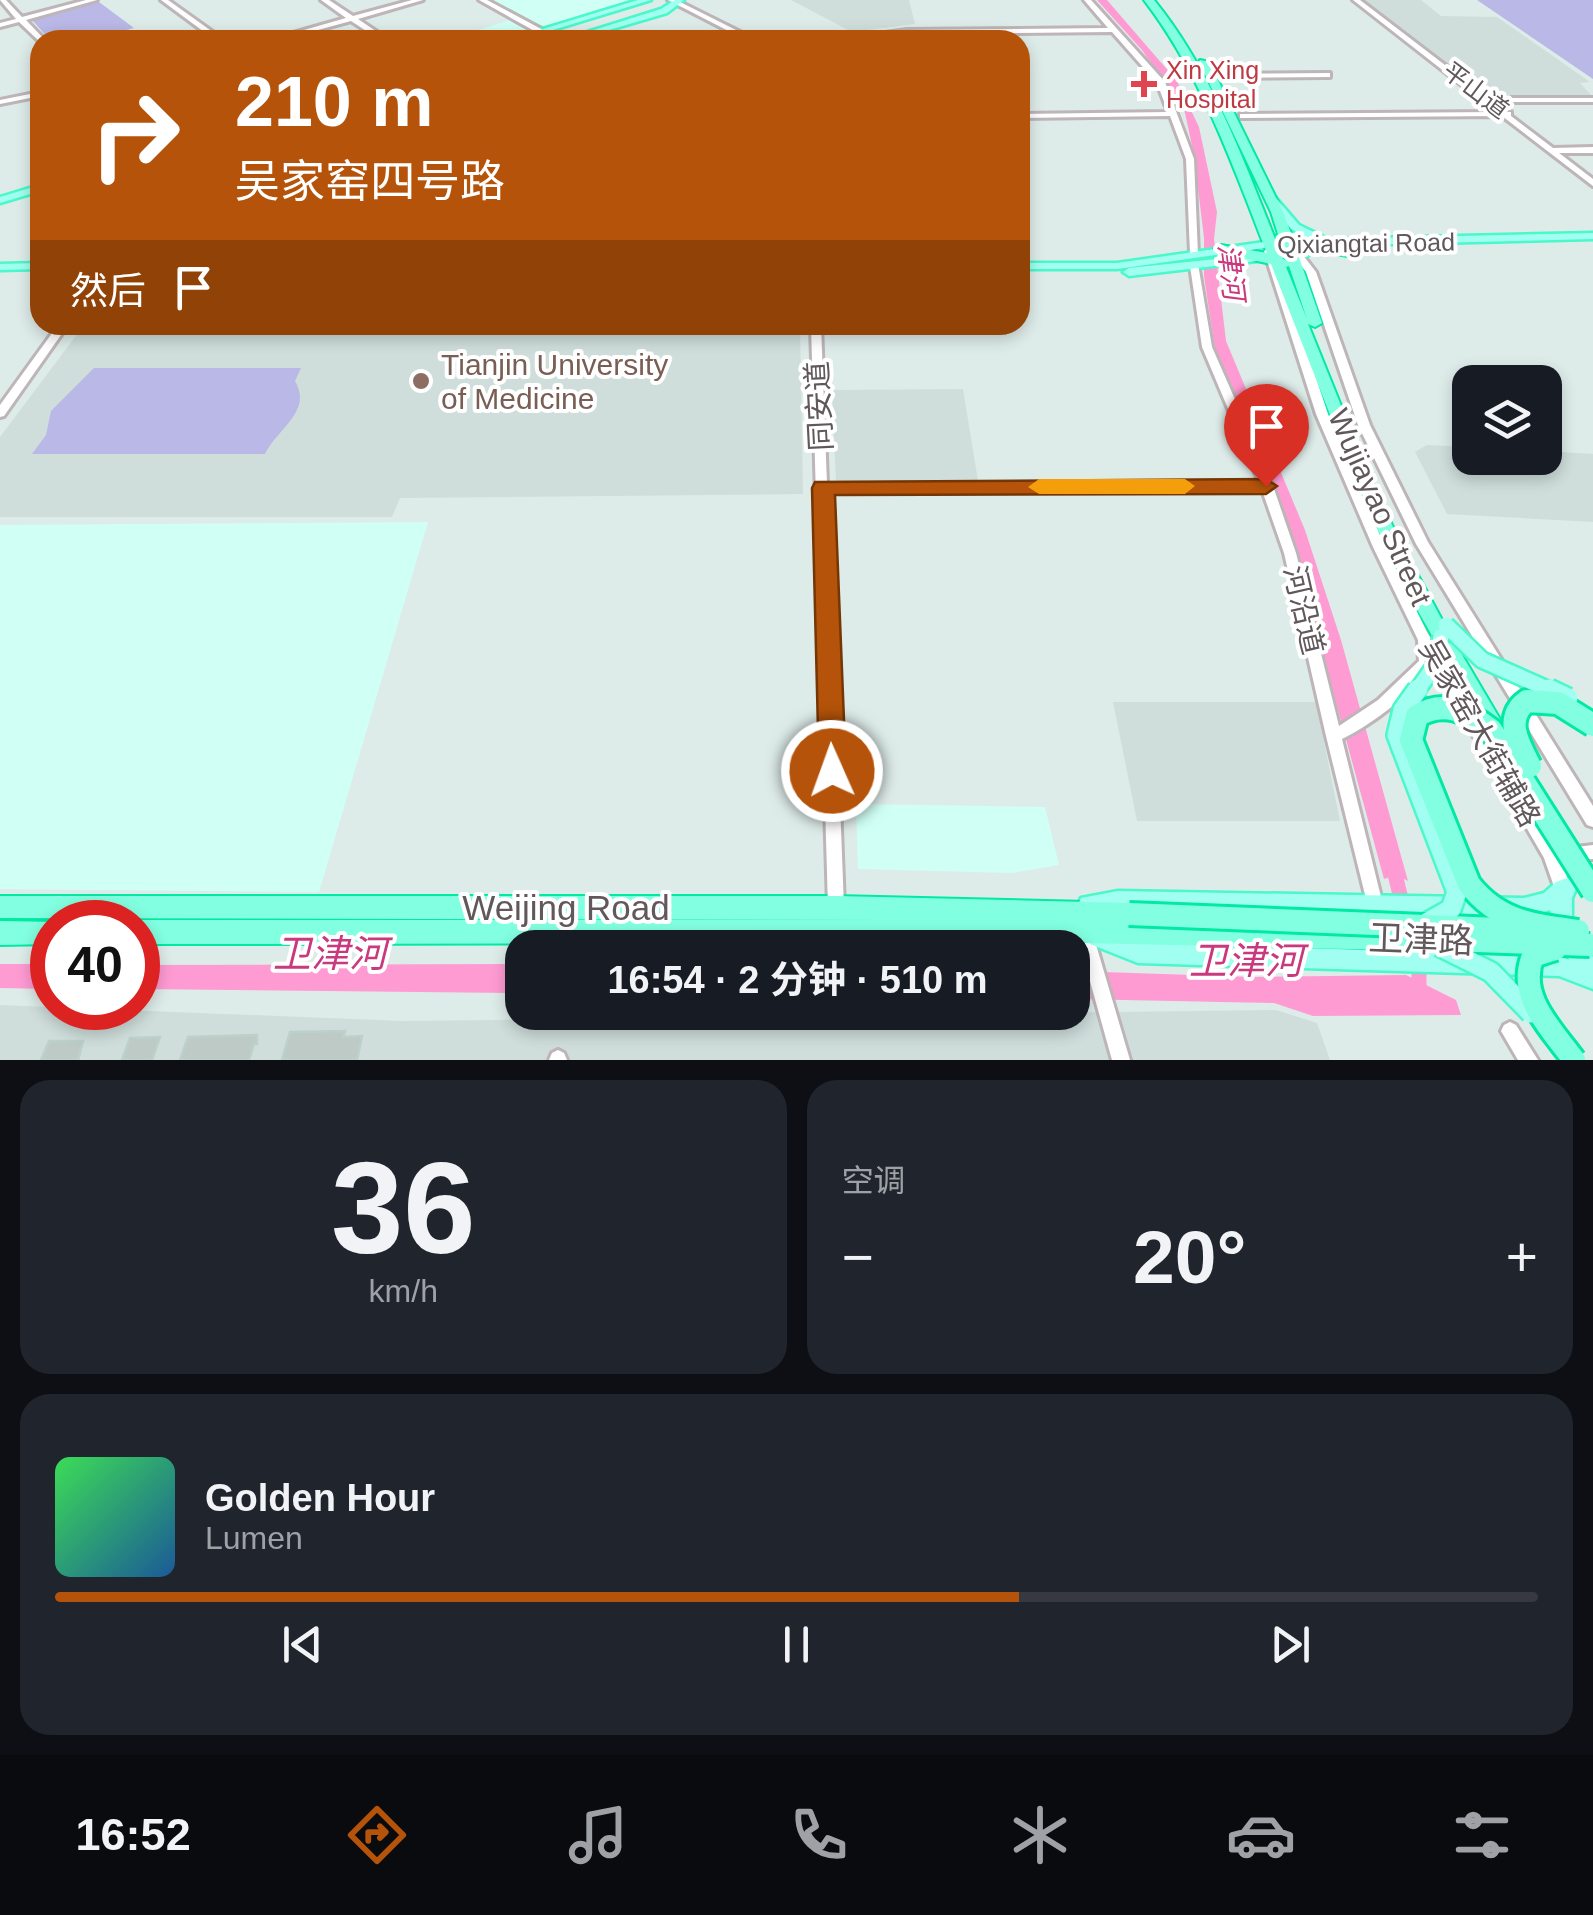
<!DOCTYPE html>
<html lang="zh">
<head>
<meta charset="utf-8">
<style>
  :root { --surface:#171b24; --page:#20242c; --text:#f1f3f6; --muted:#9ea1a6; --line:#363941; --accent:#b45309 }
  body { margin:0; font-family:Helvetica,"Noto Sans SC",sans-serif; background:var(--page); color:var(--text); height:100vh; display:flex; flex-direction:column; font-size:38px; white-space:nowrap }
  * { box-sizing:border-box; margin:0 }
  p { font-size:32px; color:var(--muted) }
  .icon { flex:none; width:55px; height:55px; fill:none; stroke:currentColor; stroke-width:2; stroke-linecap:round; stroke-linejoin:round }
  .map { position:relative; height:1060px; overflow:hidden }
  .panel { display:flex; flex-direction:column; gap:20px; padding:20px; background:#0d0f14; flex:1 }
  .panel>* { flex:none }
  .guide { position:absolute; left:30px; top:30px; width:1000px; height:305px; border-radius:30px; box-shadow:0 5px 15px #0003; background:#b45309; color:#fff; overflow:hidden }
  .fabs { position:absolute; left:1452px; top:365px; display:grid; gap:20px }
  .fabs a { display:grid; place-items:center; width:110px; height:110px; border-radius:20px; background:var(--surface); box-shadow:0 5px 15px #0003; font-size:50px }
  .speed { position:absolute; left:30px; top:900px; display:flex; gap:20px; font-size:50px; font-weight:700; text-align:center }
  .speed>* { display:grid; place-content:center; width:130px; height:130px; border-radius:50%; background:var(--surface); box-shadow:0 5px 15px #0003; line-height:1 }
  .speed .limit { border:15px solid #d22; background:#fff; color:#111 }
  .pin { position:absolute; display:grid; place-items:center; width:85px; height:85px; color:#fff; margin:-102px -42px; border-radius:50% 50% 50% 0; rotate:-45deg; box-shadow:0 0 10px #0007 }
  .pin .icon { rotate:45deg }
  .me { position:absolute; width:110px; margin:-55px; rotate:358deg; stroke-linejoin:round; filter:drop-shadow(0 0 8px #0008) }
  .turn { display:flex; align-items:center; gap:35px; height:210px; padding:0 40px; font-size:45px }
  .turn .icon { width:130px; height:130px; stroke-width:2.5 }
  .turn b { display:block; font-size:70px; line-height:85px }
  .then { display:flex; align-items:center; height:95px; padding:0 40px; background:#0003; gap:20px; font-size:38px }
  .big { font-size:75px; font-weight:700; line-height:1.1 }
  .panel .card { flex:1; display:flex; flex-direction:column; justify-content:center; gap:15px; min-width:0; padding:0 35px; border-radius:30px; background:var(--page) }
  .panel .dial { align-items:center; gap:0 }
  .dial b { font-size:130px; line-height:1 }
  .song { display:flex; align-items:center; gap:30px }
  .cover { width:120px; height:120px; border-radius:15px; background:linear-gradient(135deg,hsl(130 70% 55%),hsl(210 70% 35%)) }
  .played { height:10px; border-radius:5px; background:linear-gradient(90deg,var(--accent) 65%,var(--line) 65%) }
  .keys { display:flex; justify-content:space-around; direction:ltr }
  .heat { display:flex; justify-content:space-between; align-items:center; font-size:55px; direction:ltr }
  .panel .tiles { flex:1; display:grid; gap:20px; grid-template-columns:1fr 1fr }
  .card:last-child { grid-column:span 2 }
  .trip { position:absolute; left:505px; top:930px; width:585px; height:100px; border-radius:30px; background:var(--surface); box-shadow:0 5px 15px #0003; font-weight:700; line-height:100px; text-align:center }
  .menu { display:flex; height:160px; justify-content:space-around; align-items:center; background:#090b0e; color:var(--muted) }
  .menu .icon { width:70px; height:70px }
  .menu .active { color:var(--accent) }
  .menu b { font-size:45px; color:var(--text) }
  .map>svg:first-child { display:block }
  .commercial { fill:#d0fff5 }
  .education { fill:#cfdedb }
  .green { fill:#b9b8e6 }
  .water { fill:#ff9bd3 }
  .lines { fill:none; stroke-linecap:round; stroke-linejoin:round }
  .canal { stroke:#ff9bd3; stroke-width:15 }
  .building { fill:#bdcac5; stroke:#bdd1cb; stroke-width:2.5 }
  .minor-casing { stroke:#bdb5b7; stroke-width:6 }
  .major-casing { stroke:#4bf8c9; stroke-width:5 }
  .highway-casing { stroke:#00eaa3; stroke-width:4 }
  .minor { fill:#fff; fill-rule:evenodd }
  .major { fill:#a0fff1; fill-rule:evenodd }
  .highway { fill:#82ffe0; fill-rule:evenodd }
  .major-bridge-far1-casing { stroke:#4bf8c9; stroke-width:20; stroke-linecap:butt }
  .major-bridge-casing { stroke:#4bf8c9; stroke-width:24; stroke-linecap:butt }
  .highway-bridge-casing { stroke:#00eaa3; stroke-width:28; stroke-linecap:butt }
  .major-bridge-far1 { stroke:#a0fff1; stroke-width:15 }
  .major-bridge { stroke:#a0fff1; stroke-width:19 }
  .highway-bridge { stroke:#82ffe0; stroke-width:22 }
  .route { fill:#b45309; stroke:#753606; stroke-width:2.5 }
  .slow { fill:#f59e0b }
  .health-dot { fill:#e0444e; stroke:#fff; stroke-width:4 }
  .education-dot { fill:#8d6e63; stroke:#fff; stroke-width:4 }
  .labels { text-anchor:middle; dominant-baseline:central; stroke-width:8; stroke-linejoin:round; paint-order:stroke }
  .far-health-label { font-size:25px; fill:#be3a42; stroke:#fff; text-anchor:start }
  .far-street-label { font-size:25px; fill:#61585c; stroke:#fff }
  .far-water-label { font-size:28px; font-style:italic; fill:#c8397d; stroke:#fff }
  .education-label { font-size:30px; fill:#785e54; stroke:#fff; text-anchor:start }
  .street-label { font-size:30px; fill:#61585c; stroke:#fff }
  .near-street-label { font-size:35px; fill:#61585c; stroke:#fff }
  .near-water-label { font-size:38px; font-style:italic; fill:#c8397d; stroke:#fff }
</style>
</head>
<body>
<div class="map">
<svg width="1593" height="1060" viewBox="0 0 1593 1060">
  <rect width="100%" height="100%" fill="#deece9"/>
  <!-- commercial -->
  <g class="commercial">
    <path d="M484,0H635L503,40H447L513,19Z"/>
    <path d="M428,522L319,892L0,889V525Z"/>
    <path d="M856,804L1045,807L1059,865L1012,873L858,869Z"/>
  </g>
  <!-- education -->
  <g class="education">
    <path d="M791,0H909L915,24L852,32Z"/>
    <path d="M1364,0H1421L1441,16L1497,17L1590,82L1580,83L1593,97L1492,98Z"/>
    <path d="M84,325H800L803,494L400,498L392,517H0V437Z"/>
    <path d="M963,389L978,481L836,482L832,390Z"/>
    <path d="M1427,445L1470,447V458H1545V451L1593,454V522L1447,514L1415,452Z"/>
    <path d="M1113,702H1316L1340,821H1137Z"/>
    <path d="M0,1005L403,1021L1276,1010L1317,1023L1330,1060H0Z"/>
  </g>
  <!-- green -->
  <g class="green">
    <path d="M1477,0H1593V79Z"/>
    <path d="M99,2L134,28L89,40H50L32,20Z"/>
    <path d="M94,368H301L295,381C313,411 277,429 265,454H32L46,435L51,411Z"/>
  </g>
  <!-- water -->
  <g class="water">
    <path d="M1097,0H1107L1177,81L1199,127L1217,212L1214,239L1226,341L1305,530L1341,640L1408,881L1397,875L1384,879L1289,530L1215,350L1204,276V238L1194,155L1185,113L1142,50Z"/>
    <path d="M0,964H52V989L0,988Z"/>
    <path d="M522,964V993L138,989V965Z"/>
    <path d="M1073,971L1253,977L1406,975L1456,1000L1461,1015L1313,1016L1274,1003L1073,999Z"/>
  </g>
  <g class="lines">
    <!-- canal -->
    <g class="canal">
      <path d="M1392,862L1403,907"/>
      <path d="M1419,967V985"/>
    </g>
  </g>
  <!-- building -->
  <g class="building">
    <path d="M345,1031L343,1037L362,1036L357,1060H282L290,1032Z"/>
    <path d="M257,1035V1044H254L249,1060H180L188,1037Z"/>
    <path d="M160,1037L152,1060H122L130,1038Z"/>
    <path d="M49,1041H83L78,1060H41Z"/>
  </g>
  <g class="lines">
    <!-- minor casing -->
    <g class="minor-casing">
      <g id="minor">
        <path d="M0,0H6L22,17L86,0H97L26,20L45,40H40V42L19,22L0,27V23L16,19Z"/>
        <path d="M161,0H168L224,40H215Z"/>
        <path d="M321,0H329L353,16L412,0H423L358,19L389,40H380L351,21L281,40H269L346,18Z"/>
        <path d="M479,0H487L545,31L538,33Z"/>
        <path d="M668,0H676L756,40H746Z"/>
        <path d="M1084,0H1091L1165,82L1194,159L1198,255L1195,256L1190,253L1186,159L1170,116L1020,118V114L1168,112L1157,83L1112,32L907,34L864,40H844L848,38L907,30L1108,28Z"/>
        <path d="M1353,0H1360L1488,98H1593V102H1494L1506,112H1511V116L1553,148L1593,147V153H1559L1593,179V186L1502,116L1240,118V114H1243L1496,112Z"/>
        <path d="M1330,73V77H1327L1212,78L1208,76L1212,74Z"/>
        <path d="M40,92V96L0,104V100Z"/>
        <path d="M1289,240L1292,241L1316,272L1370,425L1428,542L1593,806V827L1587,825L1416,544L1358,425L1306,272L1284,243Z"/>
        <path d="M1269,248L1274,251L1328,414L1385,547L1427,632L1558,853L1560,849L1593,845V859L1566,861L1561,859L1571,889L1569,895L1563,897L1557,895L1544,858L1432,665C1410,695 1376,722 1342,739L1383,905L1381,911L1375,913L1369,911L1326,736L1284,553L1262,490L828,492L844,907L842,913L836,915L830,913L828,907L811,325H821L827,484L1259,482L1202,347L1190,266L1195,263L1198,264L1212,347L1273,486L1296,553L1339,726L1378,700L1419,661L1418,640L1373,547L1316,414L1264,251Z"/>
        <path d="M58,325H68L4,416L0,417V405Z"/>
        <path d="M1084,923L1090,925L1092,931L1130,1060H1112L1076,931L1078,925Z"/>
        <path d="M1510,1022L1516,1025L1538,1060H1518L1501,1031L1504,1025Z"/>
        <path d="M558,1050L564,1053L567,1060H549L552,1053Z"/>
      </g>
    </g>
    <!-- major casing -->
    <g class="major-casing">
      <g id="major">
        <path d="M638,0H651L520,40H507Z"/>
        <path d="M675,0H684L667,13L575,40H562L661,9Z"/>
        <path d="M40,185V191L0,203V197Z"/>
        <path d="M1271,196L1275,197L1299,225L1328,239L1593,233V239L1271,247L1117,269H1020V263H1117L1271,241L1315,240L1291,229L1266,199Z"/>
        <path d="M1305,250L1311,253L1309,255L1129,276L1123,272L1129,268Z"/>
        <path d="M40,263V269L0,270V264Z"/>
        <path d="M1567,878L1574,880L1577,887L1572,898V921L1578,936L1593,957V989L1559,976L1138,963L1090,944L1087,937L1090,930L1097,927L1138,943L1559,956L1569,960L1555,932L1550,910L1524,918L1118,911L1088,915L1081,912L1078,905L1081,898L1118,891L1524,898L1544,893L1556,882Z"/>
      </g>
    </g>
    <!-- highway casing -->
    <g class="highway-casing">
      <g id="highway">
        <path d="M1144,0H1154C1214,73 1248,172 1283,259L1287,261L1280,241L1275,237L1278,234L1271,212L1199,62L1200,60L1209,62L1283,212L1292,236L1311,243L1352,249L1354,252L1347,256L1295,246L1322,323L1315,327L1308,324L1367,470L1398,538L1448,631L1504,726L1507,732L1504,738L1497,741L1490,738L1414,604L1365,504L1271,264L1216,252L1214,249L1221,245L1267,253C1233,166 1201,74 1144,0ZM1289,266L1307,319L1286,267Z"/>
        <path d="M0,896H836L1129,903L1137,906L1141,914L1138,921L1395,926L1403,930L1407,938L1403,946L1395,950L1084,943L138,944V922H133L138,920H893L0,918Z"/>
        <path d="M0,921L55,922H52V944L0,945Z"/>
      </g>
    </g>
    <!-- minor -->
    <use href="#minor" class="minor"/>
    <!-- major -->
    <use href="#major" class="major"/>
    <!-- highway -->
    <use href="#highway" class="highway"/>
    <!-- major-bridge-far1 casing -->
    <g class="major-bridge-far1-casing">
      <g id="major-bridge-far1">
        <path d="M1446,625L1482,660L1554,692"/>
        <path d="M1416,692L1433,668L1441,637"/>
      </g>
    </g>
    <!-- major-bridge casing -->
    <g class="major-bridge-casing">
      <g id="major-bridge">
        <path d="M1418,689L1403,710L1397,735L1457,892L1451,909L1428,922"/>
        <path d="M1549,689L1568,698"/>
        <path d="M1439,946L1491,972L1531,1013"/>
      </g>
    </g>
    <!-- highway-bridge casing -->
    <g class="highway-bridge-casing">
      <g id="highway-bridge">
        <path d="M1530,766C1519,745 1503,718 1527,701L1558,703L1593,725"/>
        <path d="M1129,914L1523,930"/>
        <path d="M1578,931C1534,925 1498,922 1469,884L1411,740L1417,716C1444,699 1468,712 1491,730L1593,891"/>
        <path d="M1395,938L1590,945"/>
        <path d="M1555,949L1533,956C1516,996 1552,1030 1574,1060"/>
      </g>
    </g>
    <!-- major-bridge-far1 -->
    <use href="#major-bridge-far1" class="major-bridge-far1"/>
    <!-- major-bridge -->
    <use href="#major-bridge" class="major-bridge"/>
    <!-- highway-bridge -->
    <use href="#highway-bridge" class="highway-bridge"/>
  </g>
  <!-- route -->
  <path class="route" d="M1266,479L1277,486L1266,494L835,495L846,771L842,780L832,783L823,780L819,771L812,488L815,482Z"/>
  <!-- slow -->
  <path class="slow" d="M1039,479H1185L1195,486L1185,494H1039L1028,487Z"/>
  <!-- markers -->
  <path class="health-dot" d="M1139 69h10v10h10v10h-10v10h-10v-10h-10v-10h10z"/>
  <circle class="education-dot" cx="421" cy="381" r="10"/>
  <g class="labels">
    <!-- far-health labels -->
    <g class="far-health-label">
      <text x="1166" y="70">Xin Xing<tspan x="1166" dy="29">Hospital</tspan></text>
    </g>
    <!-- far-street labels -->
    <g class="far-street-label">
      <text transform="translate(1476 90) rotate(37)">平山道</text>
      <text transform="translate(1366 243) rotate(-1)">Qixiangtai Road</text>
    </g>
    <!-- far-water labels -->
    <g class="far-water-label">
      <text transform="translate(1231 272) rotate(83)">津河</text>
    </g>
    <!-- education labels -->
    <g class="education-label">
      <text x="441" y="364">Tianjin University<tspan x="441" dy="34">of Medicine</tspan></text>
    </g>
    <!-- street labels -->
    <g class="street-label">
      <text transform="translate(819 406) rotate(-93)">同安道</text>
      <text transform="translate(1380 507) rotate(66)">Wujiayao Street</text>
      <text transform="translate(1304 610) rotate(77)">河沿道</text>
      <text transform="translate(1480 733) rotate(60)">吴家窑大街辅路</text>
    </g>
    <!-- near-street labels -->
    <g class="near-street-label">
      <text x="566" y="907">Weijing Road</text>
      <text transform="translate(1421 939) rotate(2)">卫津路</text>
    </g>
    <!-- near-water labels -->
    <g class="near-water-label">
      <text x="330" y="954">卫津河</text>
      <text x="1246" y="961">卫津河</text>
    </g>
  </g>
</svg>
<div class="fabs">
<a><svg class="icon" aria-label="layers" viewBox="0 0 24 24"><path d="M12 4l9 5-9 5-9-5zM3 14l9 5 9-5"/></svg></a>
</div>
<div class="speed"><div class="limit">40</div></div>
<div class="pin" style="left:1266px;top:486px;background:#d93025"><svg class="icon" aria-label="arrive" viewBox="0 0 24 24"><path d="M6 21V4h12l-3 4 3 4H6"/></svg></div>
<svg class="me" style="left:832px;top:771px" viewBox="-20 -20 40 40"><circle r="17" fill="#b45309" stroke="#fff" stroke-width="3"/><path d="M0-11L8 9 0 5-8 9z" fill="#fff"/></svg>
<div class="trip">16:54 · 2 分钟 · 510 m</div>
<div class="guide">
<div class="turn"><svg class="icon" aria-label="right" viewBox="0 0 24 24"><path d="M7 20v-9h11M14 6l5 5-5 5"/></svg><div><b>210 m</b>吴家窑四号路</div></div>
<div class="then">然后<svg class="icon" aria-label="arrive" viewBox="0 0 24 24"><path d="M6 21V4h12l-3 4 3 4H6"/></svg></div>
</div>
</div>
<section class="panel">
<div class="tiles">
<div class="card dial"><b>36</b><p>km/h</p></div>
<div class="card"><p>空调</p>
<div class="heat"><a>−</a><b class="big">20°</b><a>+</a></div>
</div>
<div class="card">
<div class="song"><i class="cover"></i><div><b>Golden Hour</b><p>Lumen</p></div></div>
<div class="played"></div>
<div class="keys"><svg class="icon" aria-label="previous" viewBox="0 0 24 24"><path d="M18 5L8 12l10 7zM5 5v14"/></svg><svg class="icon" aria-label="pause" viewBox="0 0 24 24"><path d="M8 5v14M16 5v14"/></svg><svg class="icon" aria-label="next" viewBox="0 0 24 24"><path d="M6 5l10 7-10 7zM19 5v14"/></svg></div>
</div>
</div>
</section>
<nav class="menu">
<b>16:52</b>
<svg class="icon active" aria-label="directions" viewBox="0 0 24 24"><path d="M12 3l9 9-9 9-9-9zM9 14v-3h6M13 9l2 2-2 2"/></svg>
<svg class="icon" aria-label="music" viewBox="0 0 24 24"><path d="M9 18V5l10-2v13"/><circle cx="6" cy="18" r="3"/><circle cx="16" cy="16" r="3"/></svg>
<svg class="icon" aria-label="phone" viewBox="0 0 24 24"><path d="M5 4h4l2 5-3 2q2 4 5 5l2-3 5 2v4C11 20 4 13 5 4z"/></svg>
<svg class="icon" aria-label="climate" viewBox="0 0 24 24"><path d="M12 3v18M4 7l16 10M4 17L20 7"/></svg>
<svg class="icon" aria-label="car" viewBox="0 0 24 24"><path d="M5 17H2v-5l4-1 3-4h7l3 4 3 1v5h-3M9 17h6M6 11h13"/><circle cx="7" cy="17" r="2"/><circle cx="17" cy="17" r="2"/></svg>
<svg class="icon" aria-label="filters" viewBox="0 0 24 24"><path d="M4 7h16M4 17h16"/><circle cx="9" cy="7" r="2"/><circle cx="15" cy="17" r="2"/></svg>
</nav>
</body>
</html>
